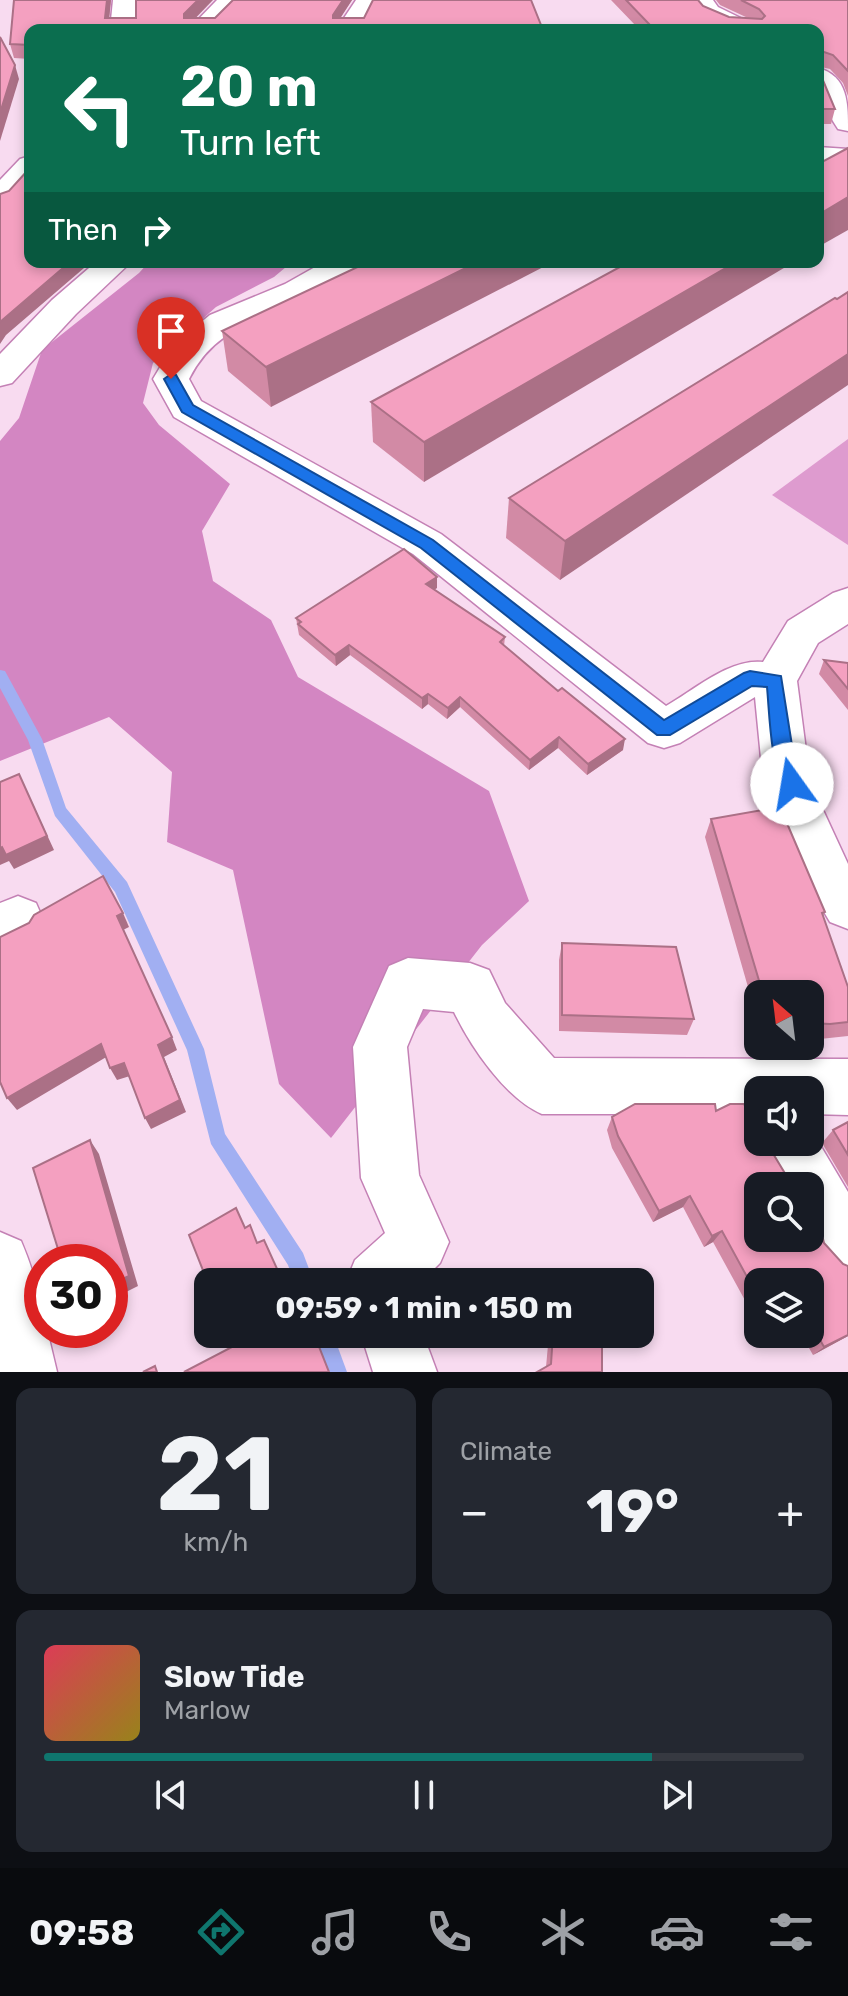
<!DOCTYPE html>
<html lang="en">
<head>
<meta charset="utf-8">
<style>
  :root { --surface:#171b24; --page:#242831; --text:#f1f3f6; --muted:#9ea1a6; --line:#363941; --accent:#0f766e }
  body { margin:0; font-family:Rubik,sans-serif; background:var(--page); color:var(--text); height:100vh; display:flex; flex-direction:column; font-size:30px; white-space:nowrap }
  * { box-sizing:border-box; margin:0 }
  p { font-size:26px; color:var(--muted) }
  .icon { flex:none; width:44px; height:44px; fill:none; stroke:currentColor; stroke-width:2; stroke-linecap:round; stroke-linejoin:round }
  .map { position:relative; height:1372px; overflow:hidden }
  .drawer { display:flex; flex-direction:column; gap:16px; padding:16px; background:#0d0f14; flex:1 }
  .drawer>* { flex:none }
  .top-card { position:absolute; left:24px; top:24px; width:800px; height:244px; border-radius:16px; box-shadow:0 4px 12px #0003; background:#0b6e4f; color:#fff; overflow:hidden }
  .needle { width:52px; rotate:332deg }
  .buttons { position:absolute; left:744px; top:980px; display:grid; gap:16px }
  .buttons a { display:grid; place-items:center; width:80px; height:80px; border-radius:16px; background:var(--surface); box-shadow:0 4px 12px #0003; font-size:40px }
  .speed { position:absolute; left:24px; top:1244px; display:flex; gap:16px; font-size:40px; font-weight:700; text-align:center }
  .speed>* { display:grid; place-content:center; width:104px; height:104px; border-radius:50%; background:var(--surface); box-shadow:0 4px 12px #0003; line-height:1 }
  .speed .limit { border:12px solid #d22; background:#fff; color:#111 }
  .pin { position:absolute; display:grid; place-items:center; width:68px; height:68px; color:#fff; margin:-82px -34px; border-radius:50% 50% 50% 0; rotate:-45deg; box-shadow:0 0 8px #0007 }
  .pin .icon { rotate:45deg }
  .me { position:absolute; width:88px; margin:-44px; rotate:347deg; stroke-linejoin:round; filter:drop-shadow(0 0 6px #0008) }
  .turn { display:flex; align-items:center; gap:28px; height:168px; padding:0 24px; font-size:36px }
  .turn .icon { width:104px; height:104px; stroke-width:2.5 }
  .turn b { display:block; font-size:56px; line-height:68px }
  .then { display:flex; align-items:center; height:76px; padding:0 24px; background:#0003; gap:16px; font-size:30px }
  .big { font-size:60px; font-weight:700; line-height:1.1 }
  .drawer .tile { flex:1; display:flex; flex-direction:column; justify-content:center; gap:12px; min-width:0; padding:0 28px; border-radius:16px; background:var(--page) }
  .drawer .dial { align-items:center; gap:0 }
  .dial b { font-size:104px; line-height:1 }
  .song { display:flex; align-items:center; gap:24px }
  .cover { width:96px; height:96px; border-radius:12px; background:linear-gradient(135deg,hsl(350 70% 55%),hsl(50 70% 35%)) }
  .played { height:8px; border-radius:4px; background:linear-gradient(90deg,var(--accent) 80%,var(--line) 80%) }
  .keys { display:flex; justify-content:space-around; direction:ltr }
  .heat { display:flex; justify-content:space-between; align-items:center; font-size:44px; direction:ltr }
  .drawer .tiles { flex:1; display:grid; gap:16px; grid-template-columns:1fr 1fr }
  .tile:last-child { grid-column:span 2 }
  .trip { position:absolute; left:194px; top:1268px; width:460px; height:80px; border-radius:16px; background:var(--surface); box-shadow:0 4px 12px #0003; font-weight:700; line-height:80px; text-align:center }
  .menu { display:flex; height:128px; justify-content:space-around; align-items:center; background:#090b0e; color:var(--muted) }
  .menu .icon { width:56px; height:56px }
  .menu .active { color:var(--accent) }
  .menu b { font-size:36px; color:var(--text) }
  .map>svg:first-child { display:block }
  .green { fill:#de9bcf }
  .forest { fill:#d386c2 }
  .lines { fill:none; stroke-linecap:round; stroke-linejoin:round }
  .stream { fill:#a1aff2; fill-rule:evenodd }
  .minor-casing { stroke:#c481b5; stroke-width:3 }
  .minor { fill:#fff; fill-rule:evenodd }
  .wall { fill:#d28aa5 }
  .shaded-wall { fill:#ab7086 }
  .building { fill:#f4a0c0; stroke:#ab7086; stroke-width:2; fill-rule:evenodd }
  .route { fill:#1a73e8; stroke:#114b97; stroke-width:2 }
</style>
</head>
<body>
<div class="map">
<svg width="848" height="1372" viewBox="0 0 848 1372">
  <rect width="100%" height="100%" fill="#f8dbf0"/>
  <!-- green -->
  <path class="green" d="M848,439V545L772,495Z"/>
  <!-- forest -->
  <path class="forest" d="M149,262H292L274,277L216,307L153,363L143,403L159,425L230,484L202,531L213,581L271,620L298,677L489,791L529,901L482,945L331,1138L279,1084L233,870L167,842L172,772L109,717L0,761V441L19,418L42,350L139,273Z"/>
  <g class="lines">
    <!-- stream -->
    <g class="stream">
      <path d="M0,670L5,671L42,739L66,808L127,882L204,1049L225,1134L303,1253L314,1282H294L288,1265L211,1144L187,1050L115,892L55,816L28,740L0,688Z"/>
      <path d="M313,1334H333L347,1372H327Z"/>
    </g>
    <!-- minor casing -->
    <g class="minor-casing">
      <g id="minor">
        <path d="M113,0H137L136,30H110Z"/>
        <path d="M217,0H243L215,30H188Z"/>
        <path d="M356,0H380L362,30H336Z"/>
        <path d="M688,0H713L718,7L755,25L759,30C725,30 708,29 688,0Z"/>
        <path d="M818,68C848,76 848,103 848,131L838,129C825,110 818,90 818,68Z"/>
        <path d="M818,147L848,149V167L818,165Z"/>
        <path d="M30,156V183L11,204L0,207V180L20,159Z"/>
        <path d="M96,262H131L76,314L12,383L0,386V354L52,300Z"/>
        <path d="M324,262H363L358,269C342,278 326,289 310,297C260,323 217,324 189,379L201,401L441,534L666,706C694,690 730,658 763,662L788,621L833,593L848,588V624L818,643L797,681L807,758L823,810L848,864V929L830,922L798,868L775,810L761,758L755,697L680,743L664,748L648,743L413,554L174,417L153,379L174,344L210,315L285,284Z"/>
        <path d="M18,896L36,903L43,919L36,935L0,953V903Z"/>
        <path d="M408,958L470,963L489,970L505,1003L554,1058L848,1059V1115L810,1114V1090H758V1114H542C505,1098 471,1047 454,1012L423,1009L407,1047L419,1175L449,1242L440,1263L421,1282H346L355,1260L385,1233L361,1178L353,1047L389,966Z"/>
        <path d="M810,1128L848,1192V1279C802,1260 810,1229 810,1186H779L757,1142H810Z"/>
        <path d="M0,1232L21,1241C33,1269 42,1299 42,1330H47L57,1372H0Z"/>
        <path d="M361,1334H423L437,1372H373Z"/>
      </g>
    </g>
    <!-- minor -->
    <use href="#minor" class="minor"/>
  </g>
  <!-- wall -->
  <g class="wall">
    <path d="M14,0H111L109,18H215L233,0H352L340,18L30,30V59L14,58L10,44Z"/>
    <path d="M611,0H698L703,6L729,17L748,18L720,5L716,0H848V96L843,83L830,69L821,67L822,78L835,109L831,124H818V30L636,26Z"/>
    <path d="M368,262L271,407L228,371L222,331Z"/>
    <path d="M629,262L424,482L373,442L371,402Z"/>
    <path d="M835,298L560,580L506,538L509,498Z"/>
    <path d="M437,577V588L434,589L505,637L504,646L623,750L587,775L558,748L529,770L460,707L447,719L428,704L422,709L350,655L336,666L299,635L296,618Z"/>
    <path d="M824,660L848,663V710L819,674Z"/>
    <path d="M711,819L825,912L823,916L848,987V1036L820,1039H810V994H758V1022L705,837Z"/>
    <path d="M562,943L694,1019L687,1035L559,1031V960Z"/>
    <path d="M716,1111L786,1175L818,1219L824,1243L843,1264L848,1266V1336L813,1355L801,1334H810V1282H758V1324L713,1242L704,1247L683,1207L653,1222L612,1148L607,1130L612,1117Z"/>
    <path d="M848,1122V1187L822,1143L833,1130Z"/>
    <path d="M549,1334H602L546,1367Z"/>
  </g>
  <!-- shaded-wall -->
  <g class="shaded-wall">
    <path d="M107,0H111L108,30L105,18Z"/>
    <path d="M198,0H213L186,28L184,14Z"/>
    <path d="M343,0H352L334,28L333,15Z"/>
    <path d="M15,65L19,79L0,141V113Z"/>
    <path d="M848,197V230L818,247V215Z"/>
    <path d="M70,262H91L6,335L0,344V322Z"/>
    <path d="M478,262H553L271,407L266,367Z"/>
    <path d="M736,262H794L424,482V442Z"/>
    <path d="M848,354V385L560,580L565,541Z"/>
    <path d="M437,577V588L426,595V584Z"/>
    <path d="M349,645L350,655L336,666L335,655Z"/>
    <path d="M428,694V704L422,709V698Z"/>
    <path d="M460,697V707L447,719L448,708Z"/>
    <path d="M559,737L558,748L529,770L530,760Z"/>
    <path d="M625,739L623,750L587,775L588,764Z"/>
    <path d="M19,774L54,850L14,869L9,861L0,865V848Z"/>
    <path d="M123,913L129,927L123,930L117,916Z"/>
    <path d="M172,1037L177,1050L164,1057L186,1112L151,1129L145,1118L158,1045Z"/>
    <path d="M101,1044L108,1056L17,1110L7,1098Z"/>
    <path d="M124,1063L130,1076L117,1080L110,1068Z"/>
    <path d="M90,1140L99,1154L138,1286L110,1300V1285Z"/>
    <path d="M690,1196L683,1207L653,1222L659,1211Z"/>
    <path d="M722,1231L713,1242L704,1247L712,1236Z"/>
    <path d="M848,1335V1336L813,1355L824,1347Z"/>
  </g>
  <!-- building -->
  <g class="building">
    <path d="M14,0H107L105,18H136V0H198L184,14V18H215L233,0H343L333,15V18H364L373,0H531L543,30H30V45L10,44Z"/>
    <path d="M626,0H698L703,6L729,17L762,19L765,16L759,9L741,0H848V71L833,55L821,51L822,78L835,109H818V30H597L650,25Z"/>
    <path d="M0,37L15,65L0,113Z"/>
    <path d="M848,148V197L818,215V164Z"/>
    <path d="M30,153V262H70L0,322V194L9,191L28,170Z"/>
    <path d="M368,262H478L266,367L222,331Z"/>
    <path d="M629,262H736L424,442L371,402Z"/>
    <path d="M848,292V354L565,541L509,498L835,298L837,299Z"/>
    <path d="M404,549L437,577L426,584L505,637L500,642L558,691L562,688L625,739L588,764L559,737L530,760L460,697L448,708L428,694L422,698L349,645L335,655L298,624L301,622L296,618Z"/>
    <path d="M824,660L848,663V689Z"/>
    <path d="M19,774L47,836L6,855L2,847L0,848V782Z"/>
    <path d="M780,807L825,912L822,913L848,987V1022L830,1024L810,1023V994H763L711,819Z"/>
    <path d="M103,876L123,913L117,916L172,1037L158,1045L180,1100L145,1118L124,1063L110,1068L101,1044L7,1098L0,1082V937L29,923L34,915Z"/>
    <path d="M562,943L676,947L694,1019L562,1015Z"/>
    <path d="M635,1104H715L716,1111L730,1104H744L758,1128V1142H766L786,1175L818,1177V1219L824,1243L843,1264L848,1266V1335L824,1347L810,1322V1282H758V1297L722,1231L712,1236L690,1196L659,1211L618,1136L612,1117ZM758,1186H810V1238H758Z"/>
    <path d="M848,1122V1155L833,1130Z"/>
    <path d="M90,1140L129,1276L110,1285V1262H62L33,1168Z"/>
    <path d="M236,1208L245,1228L250,1225L257,1243L264,1240L283,1282H208V1283L189,1235Z"/>
    <path d="M227,1334H314L329,1372H184L232,1347Z"/>
    <path d="M553,1334H602V1372H537L551,1364Z"/>
    <path d="M155,1366L157,1372H143Z"/>
  </g>
  <!-- route -->
  <path class="route" d="M171,374L176,375L193,405L433,540L664,720L744,673L750,671L781,676L794,758L801,784L798,790H785C770,759 770,721 767,687L752,686L670,735H657L421,548L182,412L164,379Z"/>
</svg>
<div class="buttons">
<a><svg class="needle" viewBox="-14 -14 28 28"><path d="M0-13l5 13h-10z" fill="#e53935"/><path d="M0 13l5-13h-10z" fill="#9ea1a6"/></svg></a>
<a><svg class="icon" aria-label="sound" viewBox="0 0 24 24"><path d="M4 9h4l5-4v14l-5-4H4zM17 9q2 3 0 6"/></svg></a>
<a><svg class="icon" aria-label="search" viewBox="0 0 24 24"><circle cx="10" cy="10" r="6"/><path d="M15 15l6 6"/></svg></a>
<a><svg class="icon" aria-label="layers" viewBox="0 0 24 24"><path d="M12 4l9 5-9 5-9-5zM3 14l9 5 9-5"/></svg></a>
</div>
<div class="speed"><div class="limit">30</div></div>
<div class="pin" style="left:171px;top:379px;background:#d93025"><svg class="icon" aria-label="arrive" viewBox="0 0 24 24"><path d="M6 21V4h12l-3 4 3 4H6"/></svg></div>
<svg class="me" style="left:792px;top:784px" viewBox="-20 -20 40 40"><circle r="19" fill="#fff"/><path d="M0-13L10 11 0 6-10 11z" fill="#1a73e8"/></svg>
<div class="trip">09:59 · 1 min · 150 m</div>
<div class="top-card">
<div class="turn"><svg class="icon" aria-label="left" viewBox="0 0 24 24"><path d="M17 20v-9H6M10 6l-5 5 5 5"/></svg><div><b>20 m</b>Turn left</div></div>
<div class="then">Then<svg class="icon" aria-label="right" viewBox="0 0 24 24"><path d="M7 20v-9h11M14 6l5 5-5 5"/></svg></div>
</div>
</div>
<section class="drawer">
<div class="tiles">
<div class="tile dial"><b>21</b><p>km/h</p></div>
<div class="tile"><p>Climate</p>
<div class="heat"><a>−</a><b class="big">19°</b><a>+</a></div>
</div>
<div class="tile">
<div class="song"><i class="cover"></i><div><b>Slow Tide</b><p>Marlow</p></div></div>
<div class="played"></div>
<div class="keys"><svg class="icon" aria-label="previous" viewBox="0 0 24 24"><path d="M18 5L8 12l10 7zM5 5v14"/></svg><svg class="icon" aria-label="pause" viewBox="0 0 24 24"><path d="M8 5v14M16 5v14"/></svg><svg class="icon" aria-label="next" viewBox="0 0 24 24"><path d="M6 5l10 7-10 7zM19 5v14"/></svg></div>
</div>
</div>
</section>
<nav class="menu">
<b>09:58</b>
<svg class="icon active" aria-label="directions" viewBox="0 0 24 24"><path d="M12 3l9 9-9 9-9-9zM9 14v-3h6M13 9l2 2-2 2"/></svg>
<svg class="icon" aria-label="music" viewBox="0 0 24 24"><path d="M9 18V5l10-2v13"/><circle cx="6" cy="18" r="3"/><circle cx="16" cy="16" r="3"/></svg>
<svg class="icon" aria-label="phone" viewBox="0 0 24 24"><path d="M5 4h4l2 5-3 2q2 4 5 5l2-3 5 2v4C11 20 4 13 5 4z"/></svg>
<svg class="icon" aria-label="climate" viewBox="0 0 24 24"><path d="M12 3v18M4 7l16 10M4 17L20 7"/></svg>
<svg class="icon" aria-label="car" viewBox="0 0 24 24"><path d="M5 17H2v-5l4-1 3-4h7l3 4 3 1v5h-3M9 17h6M6 11h13"/><circle cx="7" cy="17" r="2"/><circle cx="17" cy="17" r="2"/></svg>
<svg class="icon" aria-label="filters" viewBox="0 0 24 24"><path d="M4 7h16M4 17h16"/><circle cx="9" cy="7" r="2"/><circle cx="15" cy="17" r="2"/></svg>
</nav>
</body>
</html>
